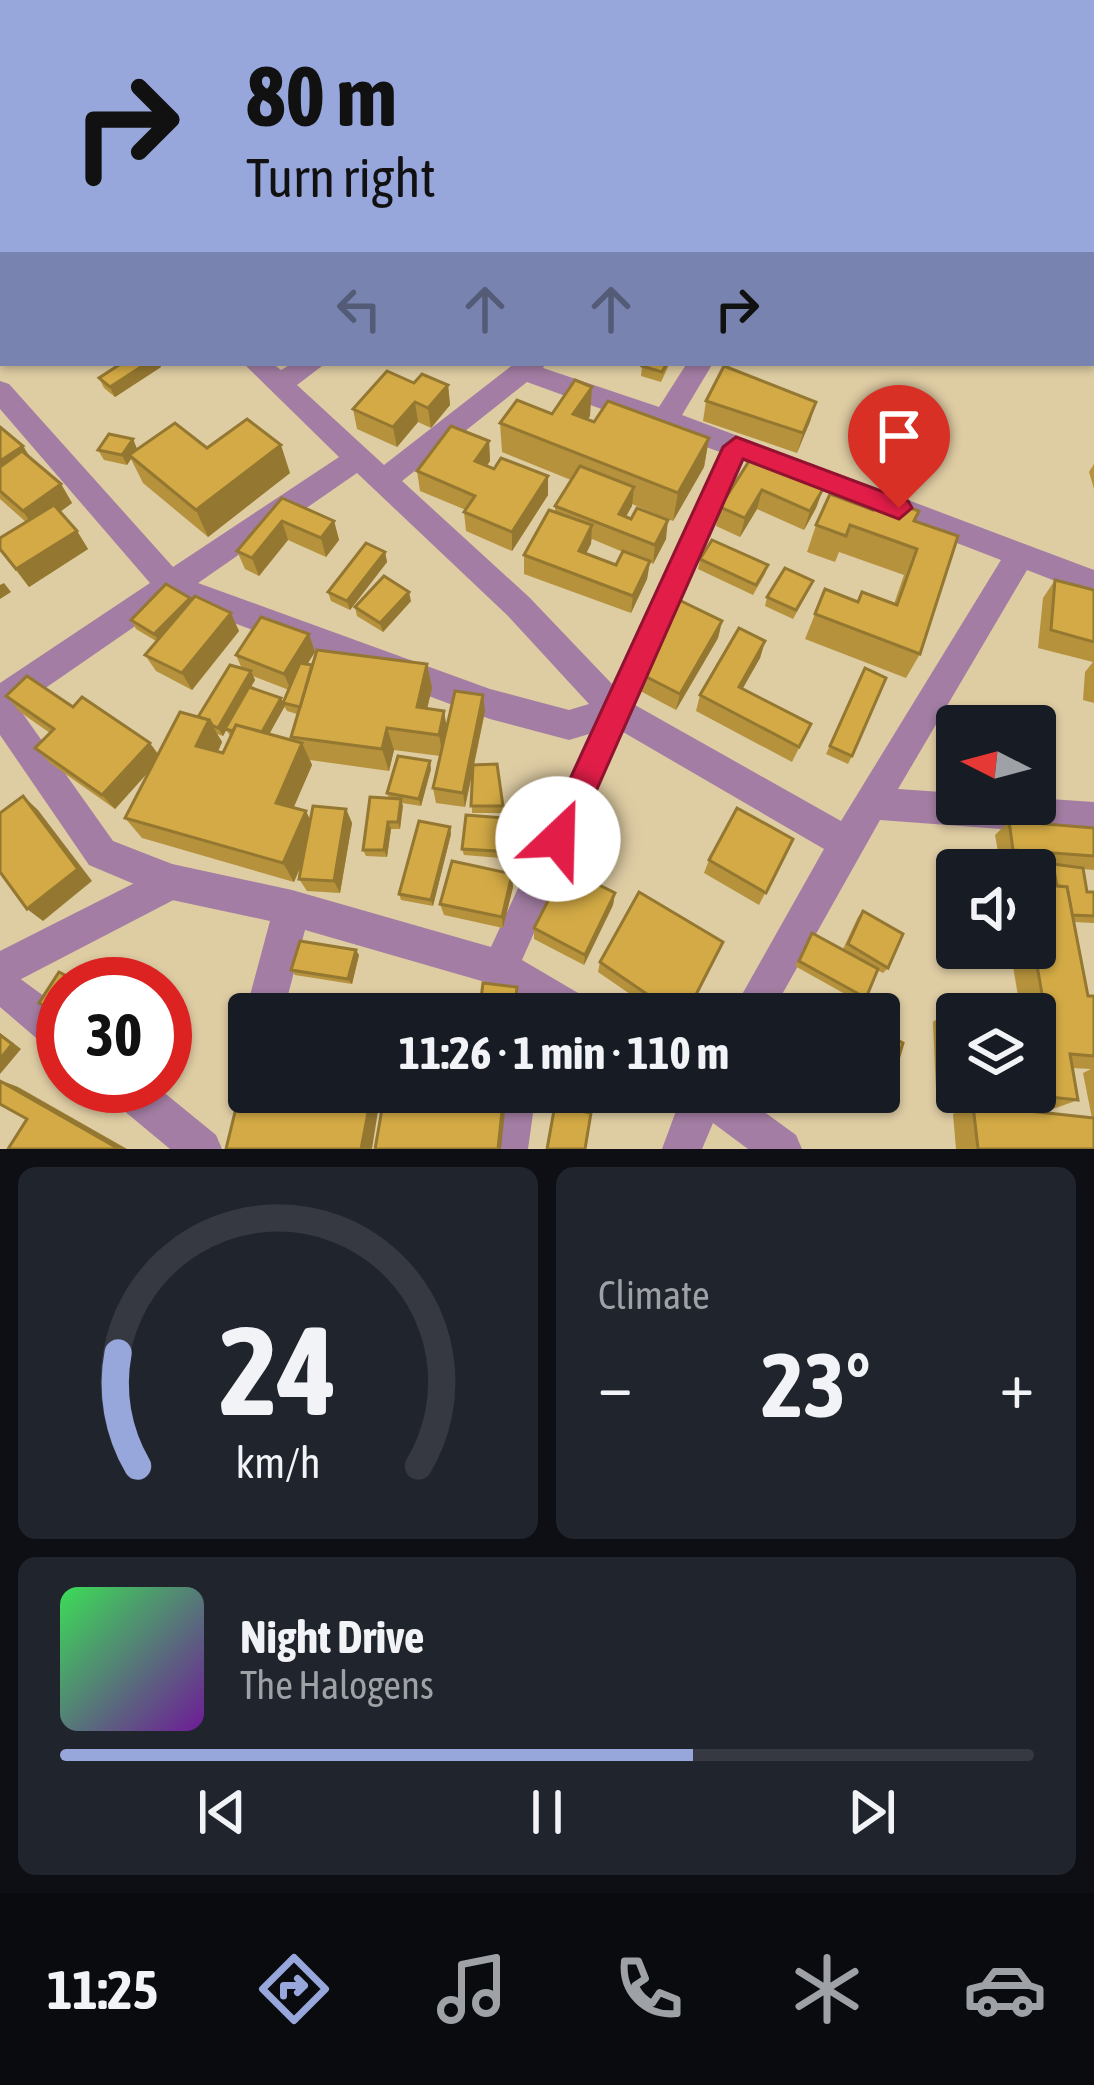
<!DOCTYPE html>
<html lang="en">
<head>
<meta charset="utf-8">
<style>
  :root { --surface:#171b24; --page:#20242c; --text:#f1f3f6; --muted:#9ea1a6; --line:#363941; --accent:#97a6db }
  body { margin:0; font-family:"Asap Condensed",sans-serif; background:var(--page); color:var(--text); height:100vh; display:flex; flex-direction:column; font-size:45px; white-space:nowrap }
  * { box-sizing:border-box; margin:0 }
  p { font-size:39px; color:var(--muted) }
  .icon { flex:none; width:66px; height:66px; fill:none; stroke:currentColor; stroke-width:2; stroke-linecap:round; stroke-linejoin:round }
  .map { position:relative; height:1149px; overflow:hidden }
  .details { display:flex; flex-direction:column; gap:18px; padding:18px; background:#0d0f14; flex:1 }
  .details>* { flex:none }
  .hud { position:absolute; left:0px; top:0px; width:1095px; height:366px; box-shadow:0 3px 9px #0004; background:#97a6db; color:#111; overflow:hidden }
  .needle { width:78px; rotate:276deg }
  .fabs { position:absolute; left:936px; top:705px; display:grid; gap:24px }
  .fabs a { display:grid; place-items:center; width:120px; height:120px; border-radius:12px; background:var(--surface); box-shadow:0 3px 9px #0004; font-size:60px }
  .speed { position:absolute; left:36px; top:957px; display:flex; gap:24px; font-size:60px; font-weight:700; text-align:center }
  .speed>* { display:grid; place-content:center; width:156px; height:156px; border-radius:50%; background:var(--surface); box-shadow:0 3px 9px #0004; line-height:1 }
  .speed .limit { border:18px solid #d22; background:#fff; color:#111 }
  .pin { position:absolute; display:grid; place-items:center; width:102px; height:102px; color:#fff; margin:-123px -51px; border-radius:50% 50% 50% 0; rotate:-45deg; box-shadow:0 0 12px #0007 }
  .pin .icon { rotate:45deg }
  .me { position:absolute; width:132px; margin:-66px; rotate:24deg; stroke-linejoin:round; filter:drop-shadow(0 0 9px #0008) }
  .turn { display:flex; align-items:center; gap:42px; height:252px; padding:0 48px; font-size:54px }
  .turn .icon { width:156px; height:156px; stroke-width:2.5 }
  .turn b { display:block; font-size:84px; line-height:102px }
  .lanes { display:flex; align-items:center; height:114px; padding:0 48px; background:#0003; justify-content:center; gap:60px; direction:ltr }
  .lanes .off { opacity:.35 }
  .big { font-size:90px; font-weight:700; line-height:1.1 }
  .details .widget { flex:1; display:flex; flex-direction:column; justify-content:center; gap:18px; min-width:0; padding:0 42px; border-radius:18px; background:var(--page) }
  .details .dial { align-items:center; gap:0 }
  .dial svg { height:312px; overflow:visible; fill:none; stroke:var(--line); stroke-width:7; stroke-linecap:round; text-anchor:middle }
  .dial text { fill:var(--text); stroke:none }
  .song { display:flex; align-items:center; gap:36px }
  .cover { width:144px; height:144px; border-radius:18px; background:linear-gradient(135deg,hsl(130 70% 55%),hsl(280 70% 35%)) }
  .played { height:12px; border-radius:6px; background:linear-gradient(90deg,var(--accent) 65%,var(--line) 65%) }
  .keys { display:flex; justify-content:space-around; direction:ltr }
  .heat { display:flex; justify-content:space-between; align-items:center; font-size:66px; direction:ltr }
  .details .tiles { flex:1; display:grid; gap:18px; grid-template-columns:1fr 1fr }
  .widget:last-child { grid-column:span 2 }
  .trip { position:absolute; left:228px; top:993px; width:672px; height:120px; border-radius:12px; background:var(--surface); box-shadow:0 3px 9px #0004; font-weight:700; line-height:120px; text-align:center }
  .tabs { display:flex; height:192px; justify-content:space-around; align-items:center; background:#090b0e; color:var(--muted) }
  .tabs .icon { width:84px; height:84px }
  .tabs .selected { color:var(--accent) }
  .tabs b { font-size:54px; color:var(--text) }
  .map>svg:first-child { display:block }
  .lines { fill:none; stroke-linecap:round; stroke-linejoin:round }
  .minor { fill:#a37da3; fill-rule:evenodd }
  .tertiary { fill:#a37da3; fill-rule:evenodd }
  .wall { fill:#b5923b; fill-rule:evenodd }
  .shaded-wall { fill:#947730 }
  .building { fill:#d3aa45; stroke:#947730; stroke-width:3 }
  .route { fill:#e11d48; stroke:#92132f; stroke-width:3 }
</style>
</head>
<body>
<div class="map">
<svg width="1094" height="1149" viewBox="0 0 1094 1149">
  <rect width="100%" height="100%" fill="#decca3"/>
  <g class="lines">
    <!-- minor -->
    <g class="minor">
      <path d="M164,0H190L162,3Z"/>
      <path d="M378,0H403L376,3Z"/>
      <path d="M676,0H700L674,3Z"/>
      <path d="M804,0H825L802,3Z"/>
      <rect x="1058" y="0" width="20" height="3"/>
      <path d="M1092,16L1094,17V29L1092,28Z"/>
      <path d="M3,67V79L0,80V68Z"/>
      <rect x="0" y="105" width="3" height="15"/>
      <path d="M3,172V187L0,188V173Z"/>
      <path d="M243,363H272L281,370L293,363H326L297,385L384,465L515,363H546L543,368L659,407L687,363H713L682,415L1094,570V596L1027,570L898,789L957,793V804H1035V798L1094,802V836L880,820L771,1014H731L824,849L623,732L522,960L590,1000L595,1014H540L492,984L305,930L283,1014H249V1024L245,1014L270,921L172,900L89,865L0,735V683L150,583L0,409V381L9,384L173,567L339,457ZM527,382L720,452L612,684L529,597L402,481ZM744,461L1001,560L841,821L635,705ZM357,473L507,615L589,704L569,710L490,689L198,583ZM173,600L490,719L569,740L589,734L491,947L292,890L172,864L113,841L18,707Z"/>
      <path d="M0,964L63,1010V1054L49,1049L0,1007Z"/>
      <path d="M105,1086H156L216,1135L222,1149H170L111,1100Z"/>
      <path d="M496,1092H536L528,1149H488Z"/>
      <path d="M683,1092H737L796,1135L802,1149H748L713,1123L702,1149H662Z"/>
    </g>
    <!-- tertiary -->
    <g class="tertiary">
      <path d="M561,0H585L587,3H563Z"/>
      <rect x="1092" y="210" width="2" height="16"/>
      <path d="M172,864L185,870L190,882L185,894L0,990V951Z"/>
    </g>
  </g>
  <!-- wall -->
  <g class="wall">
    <path d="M765,0H791L789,3H774Z"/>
    <path d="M1094,28V68H1092V33Z"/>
    <path d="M1092,74H1094V175L1092,174Z"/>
    <path d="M1092,243L1094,244V298L1092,297Z"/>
    <path d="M670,363L661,382L641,376L642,366Z"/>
    <path d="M161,367L115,397L104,388L99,378Z"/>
    <path d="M414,383L448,385L450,405L431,428L418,422L397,447L357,429L353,409Z"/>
    <path d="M706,401L816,402L797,453L703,421Z"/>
    <path d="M552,414L590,416L587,420L594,422L709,438L704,467L673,521L632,504L626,517L666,539L653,564L650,562L647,579L631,613L524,574V555L555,512V506L571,480L502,452L500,423ZM592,539L623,552L616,565L586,554Z"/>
    <path d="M0,427L23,446L30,458L61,484L72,503L60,512L77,531L88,549L29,587L0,550L26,522L0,499Z"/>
    <path d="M133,439L137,449L207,448L290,473L208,537L143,483L131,459L127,465L104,460L98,450Z"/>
    <path d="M489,441L490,461L487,466L548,495L512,551L466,531L464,512L466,510L420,491L417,471Z"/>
    <path d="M751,458L823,489L816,508L804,530L757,509L740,537L716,526L720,507Z"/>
    <path d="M1094,464V489L1089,472Z"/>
    <path d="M282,498L334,521L339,540L326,557L288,540L259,576L245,569L237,551Z"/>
    <path d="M873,510L914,521L920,654L906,678L805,639L825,589L858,602L894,604L904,575L839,552L835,562L807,552L816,525Z"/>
    <path d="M385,552L387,562L350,610L331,601L328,592Z"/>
    <path d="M700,559L768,565L765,574L753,595L698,569Z"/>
    <path d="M1055,580L1094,590V703L1083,700L1085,672L1093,662L1038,648L1043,598Z"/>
    <path d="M809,590L793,619L765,606L767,597Z"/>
    <path d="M190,598L239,631L192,690L156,671L145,655L156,641L136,629L131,620Z"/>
    <path d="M411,601L383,632L357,616L355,607Z"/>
    <path d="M722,621L718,638L676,710L629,685L631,669Z"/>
    <path d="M309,634L315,652L307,664H427L432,688L427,709L447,727L485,711L474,765L497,764L503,813H472L473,770L465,807L436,803L433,788L440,756L394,750L389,771L310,760L312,765L293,808L306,811L310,820L346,809L352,823L340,893L307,891L299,879L303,862L294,882L142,838L125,818L151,769L115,809L50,763L35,748L50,733L20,712L6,696L158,755L198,717L242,669L236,655ZM253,676L289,690L283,703L281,698L250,688L255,680ZM284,706L287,711L297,714L291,737L292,740L269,734ZM226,730L231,737L223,753L218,752L222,742L217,734L223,736Z"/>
    <path d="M765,641L760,658L742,689L811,724L792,762L696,711L700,695Z"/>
    <path d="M865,668L852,756L848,764L826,754Z"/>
    <path d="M431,769L421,806L402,803L400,829H391L387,857L366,856L363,850L389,798L387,793Z"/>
    <path d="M517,819L514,859L464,855L462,849Z"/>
    <path d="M1009,821L1094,828V870L1083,869L1087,892H1094V923L1074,922L1088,996H1094V1149H956L953,1114L973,1105L1092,1118L1083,1073L1091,1069L1072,1068L1078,1100L1053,1109L1009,1105L1007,1095L998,1099L936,1089L933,1022L945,1013L957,1015V1092H1035V1014H1021L1010,948H1035L1048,885L1045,871L1050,867L1000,863L995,835Z"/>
    <path d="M451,834L433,906L401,900L399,894Z"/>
    <path d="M793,839L759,905L704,873L709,860Z"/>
    <path d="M512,874L513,887L503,928L444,915L440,904Z"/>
    <path d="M615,893L613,905L584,965L534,939V928Z"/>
    <path d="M863,911L888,968L883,973L877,970L866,998L861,1003L795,966L812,933L843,949L858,917Z"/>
    <path d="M359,955L352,984L295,975L291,970Z"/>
    <path d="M600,962L686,1014H659L598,972Z"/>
    <path d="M879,1031L893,1076L888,1079L879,1075Z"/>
    <path d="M756,1092H799L794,1103L785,1110Z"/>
  </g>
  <!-- shaded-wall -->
  <g class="shaded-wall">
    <path d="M306,0H328L329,3H299Z"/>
    <path d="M446,0H479L473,3H447Z"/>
    <path d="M3,30V55L0,56V31Z"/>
    <path d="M3,207V234L0,228V208Z"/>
    <path d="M147,363H160L161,367L115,397L110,387Z"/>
    <path d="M448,385L450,405L431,428L428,408Z"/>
    <path d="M592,387L590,416L572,443L573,414Z"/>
    <path d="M415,402L418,422L397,447L393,427Z"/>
    <path d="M816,402L810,422L797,453L803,433Z"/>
    <path d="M709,438L704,467L673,521L678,493Z"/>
    <path d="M133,439L137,449L129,455L131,459L127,465L122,455Z"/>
    <path d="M489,441L490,461L476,480L475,461Z"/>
    <path d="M281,445L290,473L208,537L196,510Z"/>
    <path d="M23,446L35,465L0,490V461Z"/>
    <path d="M548,476V495L512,551V532Z"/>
    <path d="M61,484L72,503L35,530L23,511Z"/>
    <path d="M634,487L632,506L617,532L619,514Z"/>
    <path d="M823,489L816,508L804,530L810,511Z"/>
    <path d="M762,490L757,509L740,537L745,518Z"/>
    <path d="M668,520L666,539L653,564L655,545Z"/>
    <path d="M282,521L288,540L259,576L252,558Z"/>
    <path d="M334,521L339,540L326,557L321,538Z"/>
    <path d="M592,525L591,544L578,569L579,551Z"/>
    <path d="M77,531L88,549L29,587L16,569Z"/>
    <path d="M385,552L387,562L350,610L347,601Z"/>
    <path d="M650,561L647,579L631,613L633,596Z"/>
    <path d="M4,583L11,592L0,599V585Z"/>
    <path d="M409,592L411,601L383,632L380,623Z"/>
    <path d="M190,598L194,607L160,643L154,634Z"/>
    <path d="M231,613L239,631L192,690L182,673Z"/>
    <path d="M722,621L718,638L676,710L680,694Z"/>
    <path d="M309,634L315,652L291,690L284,674Z"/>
    <path d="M765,641L760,658L734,704L739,687Z"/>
    <path d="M427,664L432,688L422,730L417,707Z"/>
    <path d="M251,671L255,680L223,736L218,728Z"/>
    <path d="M483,695L485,711L465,807L463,793Z"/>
    <path d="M281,698L285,706L262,747L258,740Z"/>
    <path d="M444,711L448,734L443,757L439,735Z"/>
    <path d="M209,720L222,742L210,768L196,746Z"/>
    <path d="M387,728L394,750L389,771L382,749Z"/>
    <path d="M150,743L161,758L115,809L102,795Z"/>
    <path d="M302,743L312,765L287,823L276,803Z"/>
    <path d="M430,761L431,769L421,806L419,799Z"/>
    <path d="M23,796L38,810L92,881L43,921L27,909Z"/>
    <path d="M401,799L403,806L400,829L398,822Z"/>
    <path d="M346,809L352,823L340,893L334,881Z"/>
    <path d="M306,811L315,831L294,882L283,863Z"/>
    <path d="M388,822L391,829L387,857L384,850Z"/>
    <path d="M450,827L451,834L433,906L431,900Z"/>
    <path d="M512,874L513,887L503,928L502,917Z"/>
    <path d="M615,893L613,905L584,965L585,955Z"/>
    <path d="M356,950L359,955L352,984L348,979Z"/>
    <path d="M176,1029L182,1034L165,1057V1044Z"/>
    <path d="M0,1033L21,1049L0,1074Z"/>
    <path d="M0,1080L18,1087L127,1149H119Z"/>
    <path d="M372,1092H381L372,1149H361Z"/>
    <path d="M417,1092H424L421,1113L415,1104Z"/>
    <path d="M504,1092H507L501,1149H498Z"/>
  </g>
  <!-- building -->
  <g class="building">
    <path d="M203,0H223L229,3H198Z"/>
    <path d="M238,0H259L252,3H242Z"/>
    <path d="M260,0H306L299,3H264Z"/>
    <path d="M424,0H436L441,3H418Z"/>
    <path d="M496,0H520L515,3H502Z"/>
    <path d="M528,0H543L549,3H522Z"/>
    <path d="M905,0H938L949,3H918Z"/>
    <path d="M966,0H1031L1045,3H964Z"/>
    <rect x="1092" y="74" width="2" height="77"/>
    <path d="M1092,243L1094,244V273H1092Z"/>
    <path d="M122,363H147L110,387L99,378Z"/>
    <path d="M643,363H667L662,372L642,366Z"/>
    <path d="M724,366L816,402L803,433L706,401Z"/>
    <path d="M387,371L414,383L422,374L448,385L428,408L415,402L393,427L353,409Z"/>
    <path d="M575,380L592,387L573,414L594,422L608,401L709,438L678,493L500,423L517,400L552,414Z"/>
    <path d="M247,419L281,445L196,510L129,455L175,423L207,448Z"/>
    <path d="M451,426L489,441L475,461L494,469L501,458L548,476L512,532L464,512L475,496L417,471Z"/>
    <path d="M0,427L23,446L0,461Z"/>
    <path d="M109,434L133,439L122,455L98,450Z"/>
    <path d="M22,451L61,484L23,511L0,491V467Z"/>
    <path d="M751,458L823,489L810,511L762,490L745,518L720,507Z"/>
    <path d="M580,466L634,487L619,514L631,519L637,508L668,520L655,545L555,506Z"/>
    <path d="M830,494L873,510L878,497L919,511L914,521L958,536L920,654L815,614L825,589L858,602L862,592L897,605L917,549L850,525L846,536L816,525Z"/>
    <path d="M282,498L334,521L321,538L282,521L252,558L237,551Z"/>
    <path d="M54,505L77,531L16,569L0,549V538Z"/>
    <path d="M549,510L592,525L579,551L616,565L623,551L650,561L633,596L524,555Z"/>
    <path d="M712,540L768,565L756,585L700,559Z"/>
    <path d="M366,543L385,552L347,601L328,592Z"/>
    <path d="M785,568L813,581L796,610L767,597Z"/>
    <path d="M384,576L409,592L380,623L355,607Z"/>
    <path d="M1055,580L1094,590V642L1051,630Z"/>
    <path d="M166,584L190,598L154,634L131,620Z"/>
    <path d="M195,596L231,613L182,673L145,655Z"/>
    <path d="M675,598L722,621L680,694L631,669Z"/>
    <path d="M261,617L309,634L284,674L236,655Z"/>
    <path d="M739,628L765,641L739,687L811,724L799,747L700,695Z"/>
    <path d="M317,650L427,664L417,707L444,711L439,735L387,728L382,749L291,737Z"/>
    <path d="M300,663L312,665L300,707L283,703Z"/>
    <path d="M230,665L251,671L218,728L213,726L209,720L198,717Z"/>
    <path d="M865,668L886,678L852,756L830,746Z"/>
    <path d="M27,676L73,707L82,697L150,743L102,795L35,748L54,729L6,696Z"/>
    <path d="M249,687L281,698L262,732L236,725L233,731L225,729Z"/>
    <path d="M455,691L483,695L463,793L433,788Z"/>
    <path d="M180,712L209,720L196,746L223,753L236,725L302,743L276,803L306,811L283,863L125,818Z"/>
    <path d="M398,756L430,761L419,799L387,793Z"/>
    <path d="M497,764L503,806H471L473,765Z"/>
    <path d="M23,796L78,869L27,909L0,872V813Z"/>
    <path d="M370,797L401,799L398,822H388L384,850H363Z"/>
    <path d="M313,806L346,809L334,881L299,879Z"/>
    <path d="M737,808L793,839L766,893L709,860Z"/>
    <path d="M466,815L517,819L513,852L462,849Z"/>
    <path d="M419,821L450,827L431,900L399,894Z"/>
    <path d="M1009,821L1094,828V856L1013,850Z"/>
    <path d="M452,861L512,874L502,917L440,904Z"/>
    <path d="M1053,864L1083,868L1087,892H1094V916L1072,915L1067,887L1057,886Z"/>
    <path d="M565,868L615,893L585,955L534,928Z"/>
    <path d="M1035,884L1067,887L1088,996H1094V1056L1070,1054L1078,1100L1031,1095V1092H1035V1033L1049,1034L1034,948Z"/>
    <path d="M639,892L723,942L686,1014H676L600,962Z"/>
    <path d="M863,911L903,934L888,968L848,944Z"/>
    <path d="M812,933L878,969L866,998L799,961Z"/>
    <path d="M300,941L356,950L348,979L291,970Z"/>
    <path d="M59,972L82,984H63V1015L39,1003Z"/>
    <path d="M483,983L517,987L514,1014H479Z"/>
    <path d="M331,1008L383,1014H330Z"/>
    <path d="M945,1013L957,1015V1083L949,1082Z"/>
    <path d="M165,1021L176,1029L165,1044Z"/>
    <path d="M879,1031L903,1043L893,1076L879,1069Z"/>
    <path d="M0,1035L12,1044L0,1059Z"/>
    <path d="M245,1071L249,1072V1092H372L361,1149H226Z"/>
    <path d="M0,1081L119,1149H8L27,1119L0,1104Z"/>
    <path d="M385,1092H417L415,1104L466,1110L469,1092H504L498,1149H375Z"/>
    <path d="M775,1092H799L794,1103Z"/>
    <path d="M555,1105L591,1113L585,1149H547Z"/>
    <path d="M973,1105L1094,1118V1149H978Z"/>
  </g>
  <!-- route -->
  <path class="route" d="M736,437L908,501L912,508L899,519L743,459L570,850L558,855L547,850L542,839L547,829L723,447Z"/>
</svg>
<div class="fabs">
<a><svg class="needle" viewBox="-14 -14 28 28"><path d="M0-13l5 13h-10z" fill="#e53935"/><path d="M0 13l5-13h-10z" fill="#9ea1a6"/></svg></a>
<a><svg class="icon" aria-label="sound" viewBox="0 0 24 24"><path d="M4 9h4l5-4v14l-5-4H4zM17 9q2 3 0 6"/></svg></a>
<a><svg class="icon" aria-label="layers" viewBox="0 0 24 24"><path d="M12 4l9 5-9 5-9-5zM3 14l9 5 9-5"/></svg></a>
</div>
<div class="speed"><div class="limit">30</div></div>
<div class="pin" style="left:899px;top:508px;background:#d93025"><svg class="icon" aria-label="arrive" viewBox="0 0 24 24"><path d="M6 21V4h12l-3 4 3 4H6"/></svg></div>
<svg class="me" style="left:558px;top:839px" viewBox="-20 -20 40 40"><circle r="19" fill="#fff"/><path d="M0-13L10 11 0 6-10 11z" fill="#e11d48"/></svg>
<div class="trip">11:26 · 1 min · 110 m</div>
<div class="hud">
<div class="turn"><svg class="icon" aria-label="right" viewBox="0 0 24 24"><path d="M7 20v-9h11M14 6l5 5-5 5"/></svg><div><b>80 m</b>Turn right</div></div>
<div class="lanes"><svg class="icon off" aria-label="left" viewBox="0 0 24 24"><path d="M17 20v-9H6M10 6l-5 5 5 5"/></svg><svg class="icon off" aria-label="ahead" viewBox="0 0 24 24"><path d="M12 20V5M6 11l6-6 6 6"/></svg><svg class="icon off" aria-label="ahead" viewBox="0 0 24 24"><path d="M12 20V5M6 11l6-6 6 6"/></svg><svg class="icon" aria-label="right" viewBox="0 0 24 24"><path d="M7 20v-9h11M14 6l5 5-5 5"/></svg></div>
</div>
</div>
<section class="details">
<div class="tiles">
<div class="widget dial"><svg viewBox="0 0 100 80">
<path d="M14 69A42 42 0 1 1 86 69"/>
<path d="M14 69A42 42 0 0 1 9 40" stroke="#97a6db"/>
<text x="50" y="56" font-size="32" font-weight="700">24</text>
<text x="50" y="72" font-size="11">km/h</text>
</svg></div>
<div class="widget"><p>Climate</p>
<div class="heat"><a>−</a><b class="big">23°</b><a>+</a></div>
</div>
<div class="widget">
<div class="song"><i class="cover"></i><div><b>Night Drive</b><p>The Halogens</p></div></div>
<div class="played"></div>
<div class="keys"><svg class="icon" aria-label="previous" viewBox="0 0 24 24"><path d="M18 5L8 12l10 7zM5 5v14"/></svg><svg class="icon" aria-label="pause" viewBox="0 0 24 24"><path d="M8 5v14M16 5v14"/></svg><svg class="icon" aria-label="next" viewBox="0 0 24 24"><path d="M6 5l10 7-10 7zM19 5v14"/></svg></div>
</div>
</div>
</section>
<nav class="tabs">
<b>11:25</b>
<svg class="icon selected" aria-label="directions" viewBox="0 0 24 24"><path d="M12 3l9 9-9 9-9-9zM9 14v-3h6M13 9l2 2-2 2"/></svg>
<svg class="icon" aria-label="music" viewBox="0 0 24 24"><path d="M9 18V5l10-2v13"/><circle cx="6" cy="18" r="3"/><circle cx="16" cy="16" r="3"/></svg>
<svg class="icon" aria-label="phone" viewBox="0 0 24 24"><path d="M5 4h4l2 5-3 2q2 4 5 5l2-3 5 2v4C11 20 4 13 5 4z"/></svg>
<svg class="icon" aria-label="climate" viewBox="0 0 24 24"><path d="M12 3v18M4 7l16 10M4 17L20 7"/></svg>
<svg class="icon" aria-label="car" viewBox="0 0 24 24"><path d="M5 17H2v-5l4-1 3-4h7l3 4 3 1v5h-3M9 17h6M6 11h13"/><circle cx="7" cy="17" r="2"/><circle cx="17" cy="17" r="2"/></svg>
</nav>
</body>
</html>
